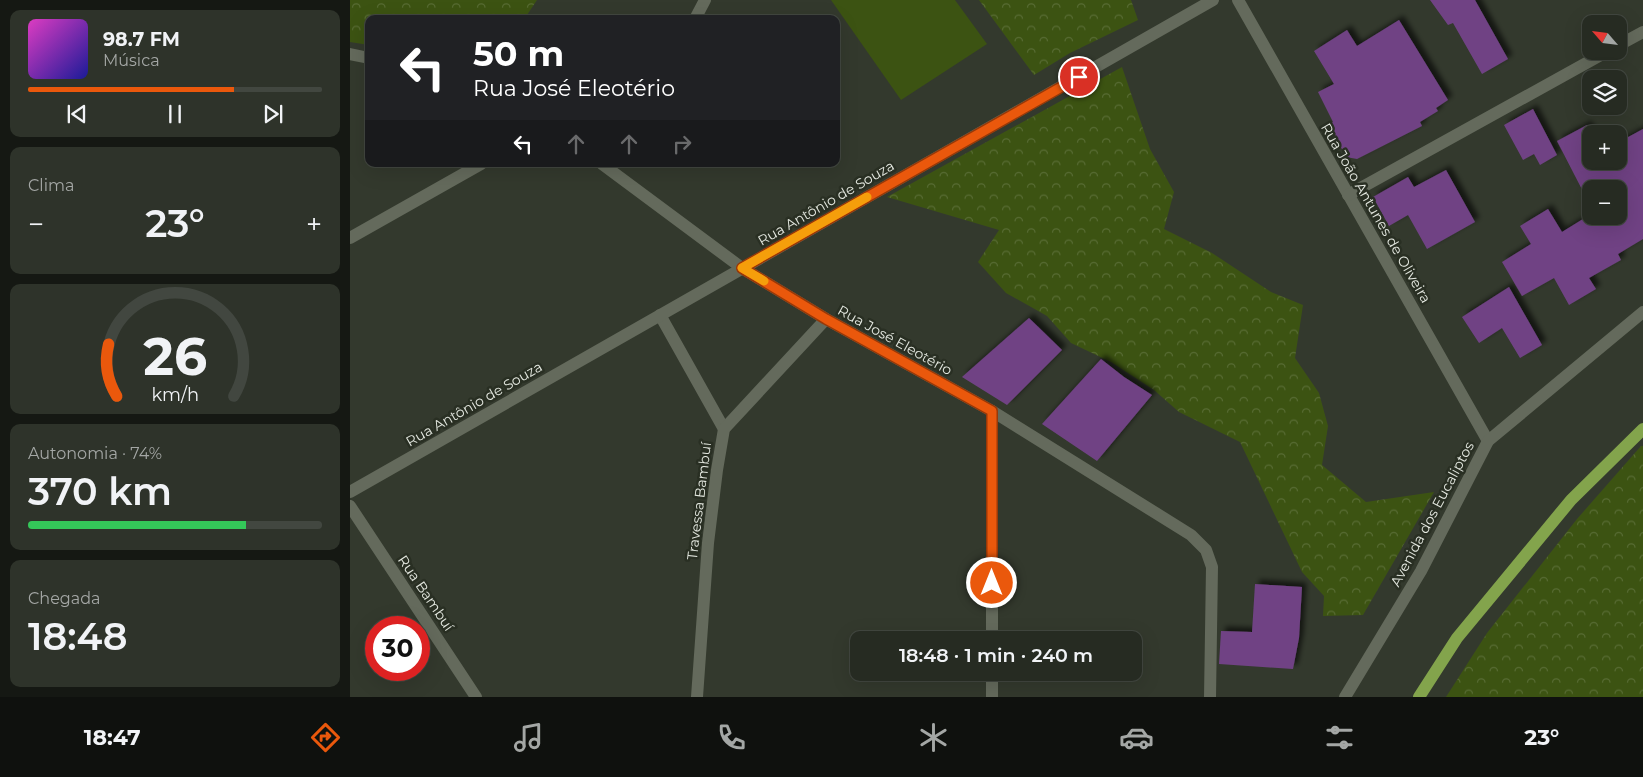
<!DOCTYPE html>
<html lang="pt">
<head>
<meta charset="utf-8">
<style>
  :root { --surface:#262b22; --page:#2e332a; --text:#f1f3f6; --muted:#a4a7a5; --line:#424740; --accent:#ea580c }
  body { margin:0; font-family:Montserrat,sans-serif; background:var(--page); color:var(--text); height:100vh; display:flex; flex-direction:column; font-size:19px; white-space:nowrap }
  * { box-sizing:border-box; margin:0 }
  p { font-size:16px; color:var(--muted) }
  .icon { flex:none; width:28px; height:28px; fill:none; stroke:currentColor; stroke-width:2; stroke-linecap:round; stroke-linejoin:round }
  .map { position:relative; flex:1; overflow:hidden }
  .drawer { display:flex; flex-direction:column; gap:10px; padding:10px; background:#151813; width:350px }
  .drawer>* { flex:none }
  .guide { position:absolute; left:15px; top:15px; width:475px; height:152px; border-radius:10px; box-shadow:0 5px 20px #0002,0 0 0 1px var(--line); background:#202124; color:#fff; overflow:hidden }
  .needle { width:32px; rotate:298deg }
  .controls { position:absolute; left:1232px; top:15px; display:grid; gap:10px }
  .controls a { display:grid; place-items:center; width:45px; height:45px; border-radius:10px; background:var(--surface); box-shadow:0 5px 20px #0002,0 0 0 1px var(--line); font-size:25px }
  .speed { position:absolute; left:15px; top:616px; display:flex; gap:10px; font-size:25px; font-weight:700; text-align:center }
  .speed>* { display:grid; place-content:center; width:65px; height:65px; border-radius:50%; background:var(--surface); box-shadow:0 5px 20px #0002,0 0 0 1px var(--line); line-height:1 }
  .speed .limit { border:8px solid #d22; background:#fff; color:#111 }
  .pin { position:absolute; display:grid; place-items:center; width:42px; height:42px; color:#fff; margin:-21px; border:2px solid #fff; border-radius:50%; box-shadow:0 1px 5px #0007 }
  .me { position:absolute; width:55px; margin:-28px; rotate:0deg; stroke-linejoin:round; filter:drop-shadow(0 0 4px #0008) }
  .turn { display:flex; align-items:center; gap:18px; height:105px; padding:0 25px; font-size:22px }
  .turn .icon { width:65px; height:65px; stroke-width:2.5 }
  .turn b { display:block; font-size:35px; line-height:42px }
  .lanes { display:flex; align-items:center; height:48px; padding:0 25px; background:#0003; justify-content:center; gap:25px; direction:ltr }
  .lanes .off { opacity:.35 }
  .big { font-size:38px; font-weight:600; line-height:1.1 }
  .drawer .tile { flex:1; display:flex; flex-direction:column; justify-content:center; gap:8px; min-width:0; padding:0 18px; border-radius:10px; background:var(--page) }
  .drawer .dial { align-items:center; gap:0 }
  .dial svg { height:130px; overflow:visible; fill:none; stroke:var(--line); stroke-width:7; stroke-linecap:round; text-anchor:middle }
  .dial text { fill:var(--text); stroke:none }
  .song { display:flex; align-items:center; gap:15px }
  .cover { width:60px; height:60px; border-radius:8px; background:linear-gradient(135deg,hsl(310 70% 55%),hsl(240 70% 35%)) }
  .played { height:5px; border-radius:2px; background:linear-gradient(90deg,var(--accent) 70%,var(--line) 70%) }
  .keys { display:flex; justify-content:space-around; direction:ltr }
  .heat { display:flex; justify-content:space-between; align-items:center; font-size:28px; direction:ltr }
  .charge { height:8px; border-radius:4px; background:linear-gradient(90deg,#34c759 74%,var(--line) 0) }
  .trip { position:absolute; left:500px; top:631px; width:292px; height:50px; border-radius:10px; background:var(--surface); box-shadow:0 5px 20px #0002,0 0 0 1px var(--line); font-weight:600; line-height:50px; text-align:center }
  .tab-bar { display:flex; height:80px; justify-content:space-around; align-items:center; background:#0f110e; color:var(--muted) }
  .tab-bar .icon { width:35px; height:35px }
  .tab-bar .active { color:var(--accent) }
  .tab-bar b { font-size:22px; color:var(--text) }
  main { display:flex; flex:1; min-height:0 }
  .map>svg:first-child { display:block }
  .forest { fill:url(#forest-crowns) }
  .garden { fill:#3c5312 }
  .building { fill:#704384; filter:url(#shadow) }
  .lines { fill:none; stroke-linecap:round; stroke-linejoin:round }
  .street { stroke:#646a5c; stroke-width:12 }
  .primary { stroke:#83a44c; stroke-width:12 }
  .route-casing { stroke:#983908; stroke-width:12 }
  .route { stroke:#ea580c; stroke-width:9 }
  .slow { stroke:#f59e0b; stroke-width:9 }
  .labels { text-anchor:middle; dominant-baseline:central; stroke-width:5; stroke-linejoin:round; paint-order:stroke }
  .street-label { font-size:14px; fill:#e4e8e0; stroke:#292f23 }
</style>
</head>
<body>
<main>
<section class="drawer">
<div class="tile">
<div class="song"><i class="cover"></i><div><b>98.7 FM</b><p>Música</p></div></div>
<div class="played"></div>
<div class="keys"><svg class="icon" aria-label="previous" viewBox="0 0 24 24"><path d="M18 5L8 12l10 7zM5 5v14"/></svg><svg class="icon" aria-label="pause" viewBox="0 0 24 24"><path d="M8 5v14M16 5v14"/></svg><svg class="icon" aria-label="next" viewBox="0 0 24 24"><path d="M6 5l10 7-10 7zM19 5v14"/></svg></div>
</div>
<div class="tile"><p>Clima</p>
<div class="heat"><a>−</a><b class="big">23°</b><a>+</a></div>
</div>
<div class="tile dial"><svg viewBox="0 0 100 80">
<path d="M14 69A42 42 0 1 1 86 69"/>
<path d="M14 69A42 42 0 0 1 9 37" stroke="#ea580c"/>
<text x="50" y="56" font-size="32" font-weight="700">26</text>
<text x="50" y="72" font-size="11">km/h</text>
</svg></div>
<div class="tile"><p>Autonomia · 74%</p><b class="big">370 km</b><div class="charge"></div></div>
<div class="tile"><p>Chegada</p><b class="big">18:48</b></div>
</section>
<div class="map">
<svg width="1293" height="697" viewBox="0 0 1293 697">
  <defs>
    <pattern id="forest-crowns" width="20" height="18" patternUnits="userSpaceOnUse" patternTransform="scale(1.25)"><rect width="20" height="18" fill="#3c5312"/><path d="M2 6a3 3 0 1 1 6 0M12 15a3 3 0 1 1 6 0" fill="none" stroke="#586c34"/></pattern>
    <filter id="shadow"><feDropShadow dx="4.5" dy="-4.5" stdDeviation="2.5" flood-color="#0009"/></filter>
  </defs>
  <rect width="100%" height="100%" fill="#33392d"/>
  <!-- forest -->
  <g class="forest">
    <path d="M0,0H187L175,18L171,19H19V45L0,42Z"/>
    <path d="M629,0H781L788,20L720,53L684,75Z"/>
    <path d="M772,67L800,149L824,192L814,229L862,253L921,292L953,305L945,358L969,393L978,426L972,465L1016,502L1084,492L1013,615L973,616L974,596L952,572L890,442L829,412L804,390L761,362L721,343L697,316L656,293L628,262L649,230L537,197Z"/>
    <path d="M1291,446H1293V697H1096L1137,633L1227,519Z"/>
  </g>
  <!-- garden -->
  <path class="garden" d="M481,0H605L637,44L551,100Z"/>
  <!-- building -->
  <g class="building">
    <path d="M1080,0H1125L1158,59L1132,74L1103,23L1098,25Z"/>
    <path d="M1049,20L1098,100L1086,108L1088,111L1070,122L1072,126L1007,159L996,157L979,124L983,122L968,92L984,84L964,51L997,30L1007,46Z"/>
    <path d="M1183,109L1207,155L1190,165L1184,154L1173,160L1154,125Z"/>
    <path d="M1237,125L1242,134L1241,161H1269V142L1293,129V239L1268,254L1271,260L1239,278L1246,289L1219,305L1204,278L1172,296L1152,262L1181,244L1170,226L1198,209L1212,232L1241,214V216H1269V189H1241V207L1207,141Z"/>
    <path d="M1096,170L1125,222L1077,249L1058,215L1039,226L1023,197L1058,177L1064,187Z"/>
    <path d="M1159,287L1192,345L1170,358L1152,328L1129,343L1112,317Z"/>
    <path d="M679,318L712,350L657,405L612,377Z"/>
    <path d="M751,359L774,377L802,395L747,461L692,424Z"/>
    <path d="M905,584L952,587L949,638L943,669L869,664L871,631L902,632Z"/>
  </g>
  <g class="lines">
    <!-- street -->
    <g class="street">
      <path d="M888,0L1138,441"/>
      <path d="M345,19L355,0"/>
      <path d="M1269,45L1293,32"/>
      <path d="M0,54L19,58"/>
      <path d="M252,164L392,268L476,319L642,411L841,535L856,550L862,567L860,697"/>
      <path d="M998,195L1258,51"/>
      <path d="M0,238L131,164"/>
      <path d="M310,315L374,429"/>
      <path d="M642,411V640"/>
      <path d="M0,492L863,0"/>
      <path d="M0,506L126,697"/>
      <path d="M642,672V697"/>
      <path d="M347,697L358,543L367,470L374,429L476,319"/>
      <path d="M995,697L1071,571L1138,441L1293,312"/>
    </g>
    <!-- primary -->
    <path class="primary" d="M1069,697L1107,638L1221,500L1293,429"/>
  </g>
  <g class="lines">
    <!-- route casing -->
    <g class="route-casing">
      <path id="route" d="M642,583V411L476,319L392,268L729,77"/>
    </g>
    <!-- route -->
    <use href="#route" class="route"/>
    <!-- slow -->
    <path class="slow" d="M414,281L392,268L517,197"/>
  </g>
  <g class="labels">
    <!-- street labels -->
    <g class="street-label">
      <text transform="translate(476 203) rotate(-30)">Rua Antônio de Souza</text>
      <text transform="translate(1026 213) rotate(60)">Rua João Antunes de Oliveira</text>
      <text transform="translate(545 340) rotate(29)">Rua José Eleotério</text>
      <text transform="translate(124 404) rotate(-30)">Rua Antônio de Souza</text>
      <text transform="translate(349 501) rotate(-83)">Travessa Bambuí</text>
      <text transform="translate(1082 514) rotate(-62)">Avenida dos Eucaliptos</text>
      <text transform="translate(76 593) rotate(56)">Rua Bambuí</text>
    </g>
  </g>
</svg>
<div class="controls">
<a><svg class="needle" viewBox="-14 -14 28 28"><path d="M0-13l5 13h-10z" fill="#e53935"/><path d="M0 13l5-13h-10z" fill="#a4a7a5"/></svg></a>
<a><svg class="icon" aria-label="layers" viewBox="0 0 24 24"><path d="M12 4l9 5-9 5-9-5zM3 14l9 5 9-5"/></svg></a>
<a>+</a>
<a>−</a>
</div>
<div class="speed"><div class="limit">30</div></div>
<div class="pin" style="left:729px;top:77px;background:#d93025"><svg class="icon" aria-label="arrive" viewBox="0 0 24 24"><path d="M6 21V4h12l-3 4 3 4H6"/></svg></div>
<svg class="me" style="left:642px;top:583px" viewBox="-20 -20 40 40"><circle r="17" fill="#ea580c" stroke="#fff" stroke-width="3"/><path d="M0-11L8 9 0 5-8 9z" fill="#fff"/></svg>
<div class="trip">18:48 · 1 min · 240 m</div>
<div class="guide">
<div class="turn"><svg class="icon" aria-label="left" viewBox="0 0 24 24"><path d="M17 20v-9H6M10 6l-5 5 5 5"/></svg><div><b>50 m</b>Rua José Eleotério</div></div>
<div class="lanes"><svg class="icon" aria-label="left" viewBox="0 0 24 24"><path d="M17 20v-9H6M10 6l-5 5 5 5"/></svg><svg class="icon off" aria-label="ahead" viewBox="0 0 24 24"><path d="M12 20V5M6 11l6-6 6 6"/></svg><svg class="icon off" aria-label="ahead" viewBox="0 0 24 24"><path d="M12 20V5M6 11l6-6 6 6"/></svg><svg class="icon off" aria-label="right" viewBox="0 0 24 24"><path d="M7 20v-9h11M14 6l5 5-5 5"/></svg></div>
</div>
</div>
</main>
<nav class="tab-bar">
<b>18:47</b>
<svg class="icon active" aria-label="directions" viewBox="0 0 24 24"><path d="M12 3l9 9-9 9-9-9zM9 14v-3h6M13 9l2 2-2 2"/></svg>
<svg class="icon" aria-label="music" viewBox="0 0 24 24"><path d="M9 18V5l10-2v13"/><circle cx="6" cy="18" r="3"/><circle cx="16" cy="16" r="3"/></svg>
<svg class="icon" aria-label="phone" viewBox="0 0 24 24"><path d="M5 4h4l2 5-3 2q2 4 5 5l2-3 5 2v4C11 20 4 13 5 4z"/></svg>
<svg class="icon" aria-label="climate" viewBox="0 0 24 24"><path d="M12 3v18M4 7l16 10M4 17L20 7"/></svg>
<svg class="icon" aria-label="car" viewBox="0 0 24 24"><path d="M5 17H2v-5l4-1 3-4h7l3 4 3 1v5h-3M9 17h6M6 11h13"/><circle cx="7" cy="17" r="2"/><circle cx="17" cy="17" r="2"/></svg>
<svg class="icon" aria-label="filters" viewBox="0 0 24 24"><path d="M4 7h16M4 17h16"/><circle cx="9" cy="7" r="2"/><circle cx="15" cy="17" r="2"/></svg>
<b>23°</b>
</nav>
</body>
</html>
